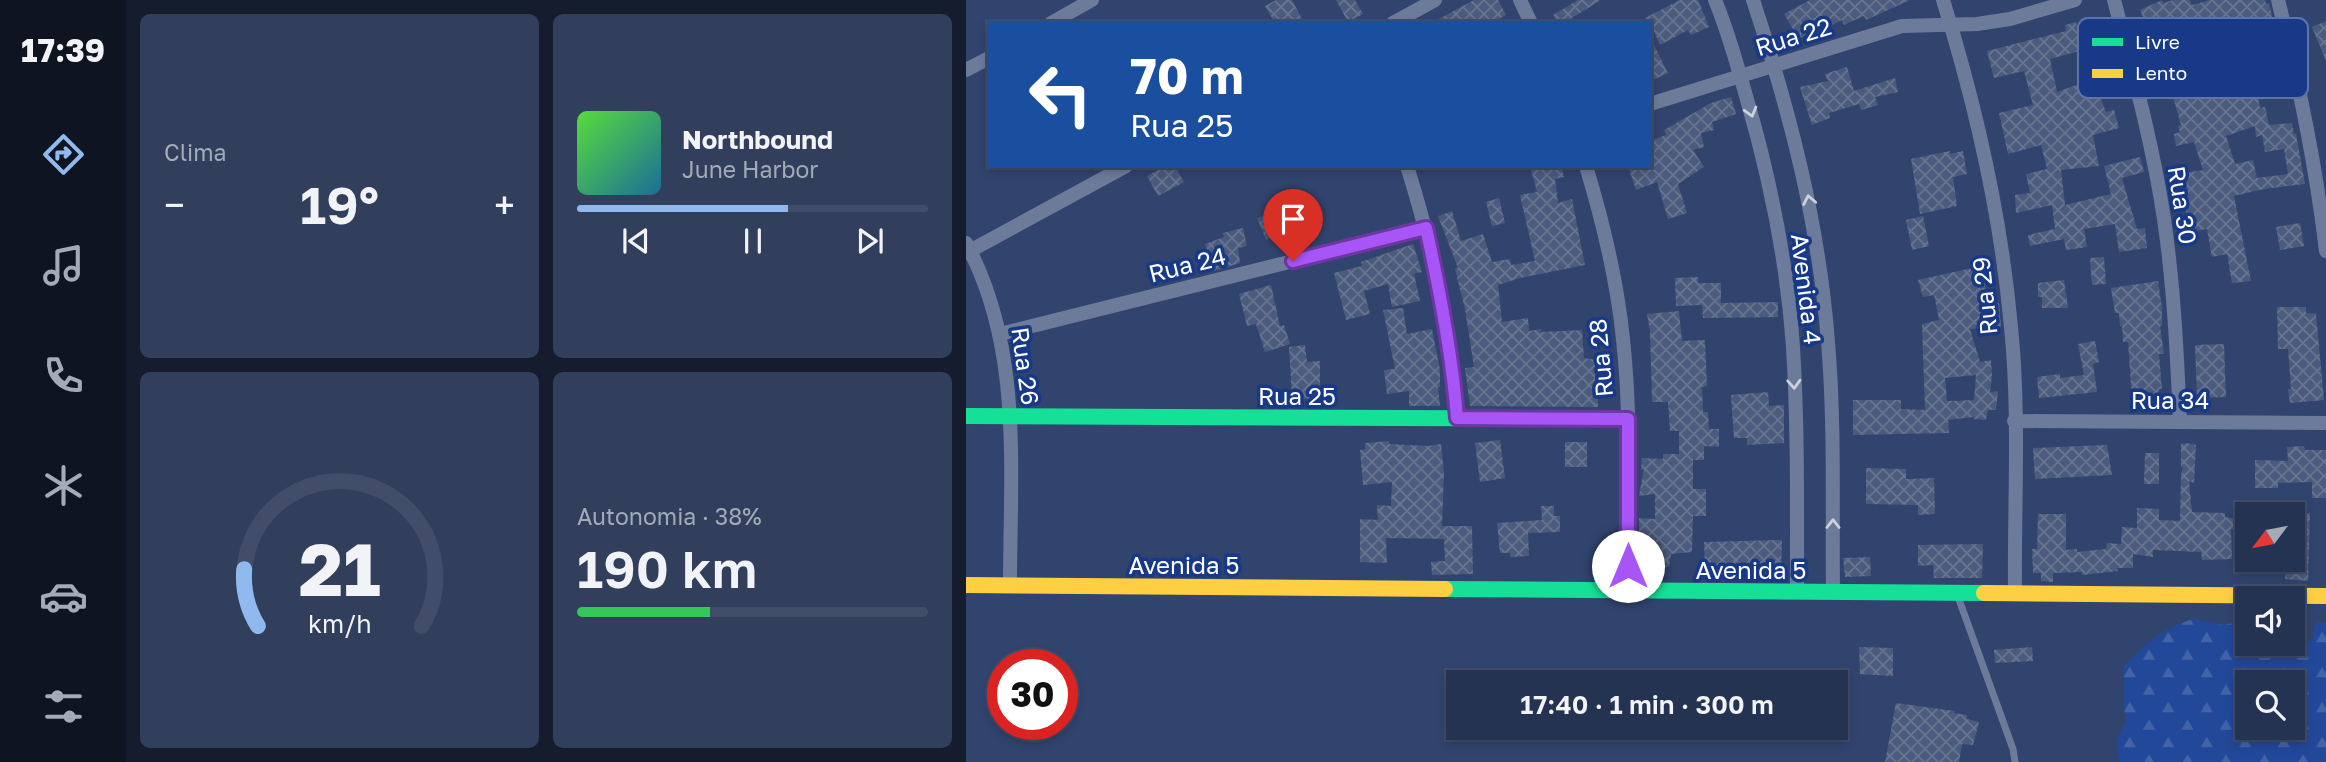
<!DOCTYPE html>
<html lang="pt">
<head>
<meta charset="utf-8">
<style>
  :root { --surface:#253352; --page:#313f5c; --text:#f1f3f6; --muted:#a3aab8; --line:#424e69; --accent:#90b9f0 }
  body { margin:0; font-family:"Golos Text",sans-serif; background:var(--page); color:var(--text); height:100vh; display:flex; flex-direction:column; font-size:26px; white-space:nowrap }
  * { box-sizing:border-box; margin:0 }
  p { font-size:23px; color:var(--muted) }
  .icon { flex:none; width:38px; height:38px; fill:none; stroke:currentColor; stroke-width:2; stroke-linecap:round; stroke-linejoin:round }
  .map { position:relative; flex:1; overflow:hidden }
  .details { display:flex; flex-direction:column; gap:14px; padding:14px; background:#141c2d; width:840px }
  .details>* { flex:none }
  .guide { position:absolute; left:21px; top:21px; width:665px; height:147px; border-radius:0px; box-shadow:0 4px 10px #0003,0 0 0 2px var(--line); background:#1a4fa0; color:#fff; overflow:hidden }
  .needle { width:46px; rotate:238deg }
  .buttons { position:absolute; left:1269px; top:502px; display:grid; gap:14px }
  .buttons a { display:grid; place-items:center; width:70px; height:70px; border-radius:0px; background:var(--surface); box-shadow:0 4px 10px #0003,0 0 0 2px var(--line); font-size:35px }
  .speed { position:absolute; left:21px; top:649px; display:flex; gap:14px; font-size:35px; font-weight:700; text-align:center }
  .speed>* { display:grid; place-content:center; width:91px; height:91px; border-radius:50%; background:var(--surface); box-shadow:0 4px 10px #0003,0 0 0 2px var(--line); line-height:1 }
  .speed .limit { border:10px solid #d22; background:#fff; color:#111 }
  .pin { position:absolute; display:grid; place-items:center; width:60px; height:60px; color:#fff; margin:-72px -30px; border-radius:50% 50% 50% 0; rotate:-45deg; box-shadow:0 0 7px #0007 }
  .pin .icon { rotate:45deg }
  .me { position:absolute; width:77px; margin:-38px; rotate:0deg; stroke-linejoin:round; filter:drop-shadow(0 0 5px #0008) }
  .turn { display:flex; align-items:center; gap:24px; height:147px; padding:0 28px; font-size:32px }
  .turn .icon { width:91px; height:91px; stroke-width:2.5 }
  .turn b { display:block; font-size:49px; line-height:60px }
  .big { font-size:52px; font-weight:600; line-height:1.1 }
  .details .card { flex:1; display:flex; flex-direction:column; justify-content:center; gap:10px; min-width:0; padding:0 24px; border-radius:10px; background:var(--page) }
  .details .dial { align-items:center; gap:0 }
  .dial svg { height:182px; overflow:visible; fill:none; stroke:var(--line); stroke-width:7; stroke-linecap:round; text-anchor:middle }
  .dial text { fill:var(--text); stroke:none }
  .song { display:flex; align-items:center; gap:21px }
  .cover { width:84px; height:84px; border-radius:10px; background:linear-gradient(135deg,hsl(110 70% 55%),hsl(200 70% 35%)) }
  .played { height:7px; border-radius:4px; background:linear-gradient(90deg,var(--accent) 60%,var(--line) 60%) }
  .keys { display:flex; justify-content:space-around; direction:ltr }
  .heat { display:flex; justify-content:space-between; align-items:center; font-size:38px; direction:ltr }
  .charge { height:10px; border-radius:5px; background:linear-gradient(90deg,#34c759 38%,var(--line) 0) }
  .details .tiles { flex:1; display:grid; gap:14px; grid-template-columns:repeat(2,1fr) }
  .trip { position:absolute; left:480px; top:670px; width:402px; height:70px; border-radius:0px; background:var(--surface); box-shadow:0 4px 10px #0003,0 0 0 2px var(--line); font-weight:600; line-height:70px; text-align:center }
  main { display:flex; flex:1; min-height:0 }
  .menu { display:flex; flex-direction:column; width:126px; justify-content:space-around; align-items:center; background:#0f1421; color:var(--muted) }
  .menu .icon { width:49px; height:49px }
  .menu .active { color:var(--accent) }
  .menu b { font-size:32px; color:var(--text) }
  .map>svg:first-child { display:block }
  .forest { fill:url(#forest-firs); fill-rule:evenodd }
  .building { fill:url(#building-cross-hatch); fill-rule:evenodd }
  .lines { fill:none; stroke-linecap:round; stroke-linejoin:round }
  .lane { stroke:#6d7b9b; stroke-width:7 }
  .street { stroke:#6d7b9b; stroke-width:14 }
  .fast { stroke:#16e098; stroke-width:16 }
  .slow { stroke:#ffcf43; stroke-width:16 }
  .oneway { stroke:#ccd1dc }
  .route-casing { stroke:#6d37a1; stroke-width:18 }
  .route { stroke:#a855f7; stroke-width:12 }
  .labels { text-anchor:middle; dominant-baseline:central; stroke-width:7; stroke-linejoin:round; paint-order:stroke }
  .street-label { font-size:24px; fill:#fff; stroke:#183987 }
  .key { fill:#183987; stroke:#5d74ab; stroke-width:2 }
  .key-label { font-size:19px; fill:#fff }
</style>
</head>
<body>
<main>
<nav class="menu">
<b>17:39</b>
<svg class="icon active" aria-label="directions" viewBox="0 0 24 24"><path d="M12 3l9 9-9 9-9-9zM9 14v-3h6M13 9l2 2-2 2"/></svg>
<svg class="icon" aria-label="music" viewBox="0 0 24 24"><path d="M9 18V5l10-2v13"/><circle cx="6" cy="18" r="3"/><circle cx="16" cy="16" r="3"/></svg>
<svg class="icon" aria-label="phone" viewBox="0 0 24 24"><path d="M5 4h4l2 5-3 2q2 4 5 5l2-3 5 2v4C11 20 4 13 5 4z"/></svg>
<svg class="icon" aria-label="climate" viewBox="0 0 24 24"><path d="M12 3v18M4 7l16 10M4 17L20 7"/></svg>
<svg class="icon" aria-label="car" viewBox="0 0 24 24"><path d="M5 17H2v-5l4-1 3-4h7l3 4 3 1v5h-3M9 17h6M6 11h13"/><circle cx="7" cy="17" r="2"/><circle cx="17" cy="17" r="2"/></svg>
<svg class="icon" aria-label="filters" viewBox="0 0 24 24"><path d="M4 7h16M4 17h16"/><circle cx="9" cy="7" r="2"/><circle cx="15" cy="17" r="2"/></svg>
</nav>
<section class="details">
<div class="tiles">
<div class="card"><p>Clima</p>
<div class="heat"><a>−</a><b class="big">19°</b><a>+</a></div>
</div>
<div class="card">
<div class="song"><i class="cover"></i><div><b>Northbound</b><p>June Harbor</p></div></div>
<div class="played"></div>
<div class="keys"><svg class="icon" aria-label="previous" viewBox="0 0 24 24"><path d="M18 5L8 12l10 7zM5 5v14"/></svg><svg class="icon" aria-label="pause" viewBox="0 0 24 24"><path d="M8 5v14M16 5v14"/></svg><svg class="icon" aria-label="next" viewBox="0 0 24 24"><path d="M6 5l10 7-10 7zM19 5v14"/></svg></div>
</div>
<div class="card dial"><svg viewBox="0 0 100 80">
<path d="M14 69A42 42 0 1 1 86 69"/>
<path d="M14 69A42 42 0 0 1 8 44" stroke="#90b9f0"/>
<text x="50" y="56" font-size="32" font-weight="700">21</text>
<text x="50" y="72" font-size="11">km/h</text>
</svg></div>
<div class="card"><p>Autonomia · 38%</p><b class="big">190 km</b><div class="charge"></div></div>
</div>
</section>
<div class="map">
<svg width="1360" height="762" viewBox="0 0 1360 762">
  <defs>
    <pattern id="forest-firs" width="22" height="20" patternUnits="userSpaceOnUse" patternTransform="scale(1.75)"><rect width="22" height="20" fill="#22489a"/><path d="M5 1l3.5 6h-7zM16 11l3.5 6h-7z" fill="#4363a9"/></pattern>
    <pattern id="building-cross-hatch" width="8" height="8" patternUnits="userSpaceOnUse" patternTransform="scale(1.75)"><rect width="8" height="8" fill="#4b5b7d"/><path d="M0 0l8 8M0 8l8-8" fill="none" stroke="#667490"/></pattern>
  </defs>
  <rect width="100%" height="100%" fill="#31446e"/>
  <!-- forest -->
  <path class="forest" d="M1227,619L1258,625L1281,620V644H1326L1327,629L1332,648L1346,640L1350,622L1360,623V762H1153L1151,738L1160,722L1158,707V667C1180,643 1195,629 1227,619ZM1281,682H1326V728H1281Z"/>
  <!-- building -->
  <g class="building">
    <path d="M310,0H326L338,23H309L299,6Z"/>
    <path d="M370,0H389L397,14L382,22Z"/>
    <path d="M508,0H532L540,15L526,23H465Z"/>
    <path d="M612,0H635L598,23H592L587,15Z"/>
    <path d="M714,0H732L743,27L725,35L722,30L694,45L684,23L679,18Z"/>
    <path d="M844,0H944L900,20L898,16L878,25L876,20L864,26L862,23L833,39L818,14Z"/>
    <path d="M1196,0L1197,3L1207,0H1224L1226,5L1244,0H1299L1300,4L1303,3L1310,33L1297,34L1307,78L1289,81L1294,108L1299,107L1303,125L1326,123L1328,134H1330L1339,184L1298,189L1268,196L1285,281L1266,283L1261,254L1246,257L1241,229L1223,232L1218,199L1208,177L1218,173L1237,170L1228,142L1210,146L1208,134L1214,132L1212,126L1215,125L1204,86L1201,88L1193,66L1223,56L1232,84L1276,73L1270,44L1249,48L1248,46L1222,52L1215,29L1211,30L1210,26L1185,36L1174,10ZM1289,126L1290,137L1296,135L1299,152L1318,149L1322,174L1291,178L1287,160L1269,164L1260,136Z"/>
    <path d="M1360,21V61L1346,27Z"/>
    <path d="M1110,22L1117,50L1084,59L1091,92L1127,79L1140,112L1148,110L1153,128L1127,135L1133,166L1095,170L1099,205L1145,194L1138,166L1174,157L1178,172L1156,178L1171,229L1179,228L1181,248L1153,252L1149,224L1118,229L1121,247L1100,250L1098,239L1064,246L1062,235L1089,229L1086,205L1050,213L1049,195L1064,193L1060,174L1081,169L1075,145L1042,154L1033,113L1067,105L1058,71L1028,78L1021,51L1100,31L1099,25Z"/>
    <path d="M684,37L702,73L687,80L684,74Z"/>
    <path d="M881,67L888,91L929,78L932,92L909,97L912,105L895,110L893,104L863,113L864,118L846,125L834,87L862,81L859,74Z"/>
    <path d="M765,97L770,114L746,122L748,130L735,133L738,147L727,150L738,167L712,184L721,213L702,219L691,182L670,190L662,166H684V141L700,135L698,130L745,103Z"/>
    <path d="M984,151V154L997,151L1001,174L987,177L991,206L954,214L945,159Z"/>
    <path d="M199,166H209L218,182L192,196L181,176Z"/>
    <path d="M564,166H595L598,177L589,179L592,203L606,199L619,265L554,278L532,285L536,322L562,318L563,331L575,329V332L616,330L618,358L630,360L632,407L504,406L499,368L508,367L499,309L489,269L492,268L472,216L486,211L495,241L517,234L526,262L544,259L545,265L569,261L554,195L571,192Z"/>
    <path d="M533,198L539,223L526,226L520,202Z"/>
    <path d="M313,210L322,232L300,240L291,218Z"/>
    <path d="M957,216L963,246L946,250L940,220Z"/>
    <path d="M1334,223L1338,246L1314,250L1310,227Z"/>
    <path d="M277,228L281,246L272,248L274,263L248,271L239,244L258,237L257,233Z"/>
    <path d="M447,244L456,272L448,274L454,301L426,307L422,284L398,291L404,314L380,320L368,273L396,266L395,262Z"/>
    <path d="M1138,257L1140,284L1126,285L1124,258Z"/>
    <path d="M1015,266L1023,304L1033,303L1035,327L1004,329L1014,362L1025,360L1026,375L1024,392L1032,391L1030,410H1022L1020,420L1008,419V417L982,420L983,433L887,435V400H935V409L959,410L956,324L973,320L968,295L957,297L952,280ZM1010,375L1008,400L981,401L979,378Z"/>
    <path d="M732,277V283H755V303L812,302V317L737,318L736,305L710,306L709,278Z"/>
    <path d="M1098,280L1102,308H1076V297H1072V283Z"/>
    <path d="M1192,281L1196,308V326H1194L1198,354H1193L1196,389H1193V397L1166,400L1162,342H1157L1156,326L1154,327L1153,313H1149L1145,288Z"/>
    <path d="M305,285L314,326L318,325L324,344L299,352L290,324L281,326L273,294Z"/>
    <path d="M1311,307H1340V313L1350,314L1358,400L1324,403L1322,389H1325L1322,349H1312Z"/>
    <path d="M437,308L441,334L466,329L474,370V387H472L474,406H443V391L421,394L418,370L429,369L417,310Z"/>
    <path d="M713,311L716,341L739,340L741,386L736,387L737,412H742L743,429H753V447L738,446V460H727V489H740V516H727L726,552L705,554L703,567L677,569L673,541V518L689,519V494L673,496L678,469L675,470L676,458L697,459V454H713V431H704L702,402H686L684,332L681,314Z"/>
    <path d="M1129,341L1133,362L1127,364L1131,392L1073,398L1071,377L1094,374V378L1118,375L1112,344Z"/>
    <path d="M1258,344L1260,397L1231,398L1229,345Z"/>
    <path d="M339,345L341,362L354,361V399L326,398L323,347Z"/>
    <path d="M802,392L803,406L818,405V443L781,445V438H768L765,395Z"/>
    <path d="M534,440L539,478L514,482L509,443Z"/>
    <path d="M423,441V444L462,446L475,444L478,472L476,526H506L507,574L466,575L465,562L479,561L478,539L420,538L421,563L394,562V519L412,520L411,505L425,506L426,482L397,485L394,450L399,449V443Z"/>
    <rect x="599" y="442" width="22" height="25"/>
    <path d="M1221,443L1230,445L1228,483L1223,481L1226,512L1259,513V517L1281,521L1279,531L1265,529L1266,559L1236,560L1235,552L1187,550V557L1167,554V568H1151L1152,571L1116,575V572L1087,573V582L1075,581V573H1067L1066,549H1071L1072,514H1100V550L1111,549V552L1140,549L1141,543L1155,544L1156,527L1171,528V508L1193,509V520L1214,521L1215,475L1217,467H1215V444Z"/>
    <path d="M1141,445L1146,475L1069,479L1067,448Z"/>
    <path d="M1338,446L1339,450H1360V498H1346V482L1312,483V488H1289V460L1322,461L1321,447Z"/>
    <path d="M1179,453H1193V484H1178Z"/>
    <path d="M900,468L940,469V479L968,478L969,514L952,515V505L900,504Z"/>
    <path d="M575,506H588V516H594V532L562,533L563,556L544,557V553H534L531,523L576,520Z"/>
    <path d="M1326,513H1344L1342,581L1319,579L1320,560H1326Z"/>
    <path d="M816,540L815,575L751,578V568H739L738,542Z"/>
    <path d="M1017,544L1016,578H968L967,565L952,566V545Z"/>
    <path d="M904,557L905,576L879,577L877,558Z"/>
    <path d="M893,647L927,648V676L894,674Z"/>
    <path d="M1066,647L1067,661L1029,663L1028,650Z"/>
    <path d="M930,703L989,711L988,713L1001,715V719L1013,722L1007,745L996,744L993,762H919Z"/>
  </g>
  <g class="lines">
    <!-- lane -->
    <path class="lane" d="M991,594L1047,749L1049,762"/>
    <!-- street -->
    <g class="street">
      <path d="M554,0L565,23"/>
      <path d="M749,0C762,31 771,64 780,96C804,178 821,262 827,347C832,428 831,510 831,592"/>
      <path d="M787,0C824,112 853,224 862,342C869,425 866,509 867,592"/>
      <path d="M977,0C1010,106 1035,216 1045,327C1054,415 1048,505 1049,593"/>
      <path d="M1148,0C1167,72 1187,145 1198,219C1208,287 1211,354 1214,422"/>
      <path d="M1312,0C1333,83 1350,166 1360,251"/>
      <path d="M85,23L126,0"/>
      <path d="M427,23L469,0"/>
      <path d="M0,70L23,58"/>
      <path d="M684,104L936,26L1011,24L1044,19L1109,0"/>
      <path d="M441,166C467,249 485,332 491,418"/>
      <path d="M620,166C637,222 651,280 657,339C666,422 662,507 662,590"/>
      <path d="M0,243C57,348 44,470 44,586"/>
      <path d="M0,253L160,166"/>
      <path d="M34,334L460,228"/>
      <path d="M1048,421L1360,423"/>
    </g>
    <!-- fast -->
    <g class="fast">
      <path d="M0,416L662,419"/>
      <path d="M479,589L1018,593"/>
    </g>
    <!-- slow -->
    <g class="slow">
      <path d="M0,585L479,589"/>
      <path d="M1018,593L1360,596"/>
    </g>
  </g>
  <!-- one-way arrows -->
  <defs><path id="oneway-chevron" d="M-2-3.5L2.5 0L-2 3.5" fill="none" stroke-width="1.6" stroke-linecap="round" stroke-linejoin="round" transform="scale(1.75)"/></defs>
  <g class="oneway">
    <use href="#oneway-chevron" transform="translate(785 112) rotate(74)"/>
    <use href="#oneway-chevron" transform="translate(843 200) rotate(-101)"/>
    <use href="#oneway-chevron" transform="translate(828 384) rotate(87)"/>
    <use href="#oneway-chevron" transform="translate(867 524) rotate(-90)"/>
  </g>
  <g class="lines">
    <!-- route casing -->
    <g class="route-casing">
      <path id="route" d="M327,261L460,228C474,291 486,354 491,418L662,419V566"/>
    </g>
    <!-- route -->
    <use href="#route" class="route"/>
  </g>
  <g class="labels">
    <!-- street labels -->
    <g class="street-label">
      <text transform="translate(827 36) rotate(-17)">Rua 22</text>
      <text transform="translate(1217 205) rotate(81)">Rua 30</text>
      <text transform="translate(221 264) rotate(-14)">Rua 24</text>
      <text transform="translate(841 289) rotate(83)">Avenida 4</text>
      <text transform="translate(1018 296) rotate(-96)">Rua 29</text>
      <text transform="translate(634 358) rotate(-95)">Rua 28</text>
      <text transform="translate(60 366) rotate(82)">Rua 26</text>
      <text x="331" y="395">Rua 25</text>
      <text x="1204" y="399">Rua 34</text>
      <text x="218" y="564">Avenida 5</text>
      <text x="785" y="569">Avenida 5</text>
    </g>
  </g>
  <!-- legend -->
  <rect x="1112" y="18" width="230" height="80" rx="10" class="key"/>
  <rect x="1126" y="38" width="31" height="8" fill="#16e098"/>
  <rect x="1126" y="69" width="31" height="9" fill="#ffcf43"/>
  <g class="key-label">
    <text x="1169" y="49">Livre</text>
    <text x="1169" y="80">Lento</text>
  </g>
</svg>
<div class="buttons">
<a><svg class="needle" viewBox="-14 -14 28 28"><path d="M0-13l5 13h-10z" fill="#e53935"/><path d="M0 13l5-13h-10z" fill="#a3aab8"/></svg></a>
<a><svg class="icon" aria-label="sound" viewBox="0 0 24 24"><path d="M4 9h4l5-4v14l-5-4H4zM17 9q2 3 0 6"/></svg></a>
<a><svg class="icon" aria-label="search" viewBox="0 0 24 24"><circle cx="10" cy="10" r="6"/><path d="M15 15l6 6"/></svg></a>
</div>
<div class="speed"><div class="limit">30</div></div>
<div class="pin" style="left:327px;top:261px;background:#d93025"><svg class="icon" aria-label="arrive" viewBox="0 0 24 24"><path d="M6 21V4h12l-3 4 3 4H6"/></svg></div>
<svg class="me" style="left:662px;top:566px" viewBox="-20 -20 40 40"><circle r="19" fill="#fff"/><path d="M0-13L10 11 0 6-10 11z" fill="#a855f7"/></svg>
<div class="trip">17:40 · 1 min · 300 m</div>
<div class="guide">
<div class="turn"><svg class="icon" aria-label="left" viewBox="0 0 24 24"><path d="M17 20v-9H6M10 6l-5 5 5 5"/></svg><div><b>70 m</b>Rua 25</div></div>
</div>
</div>
</main>
</body>
</html>
